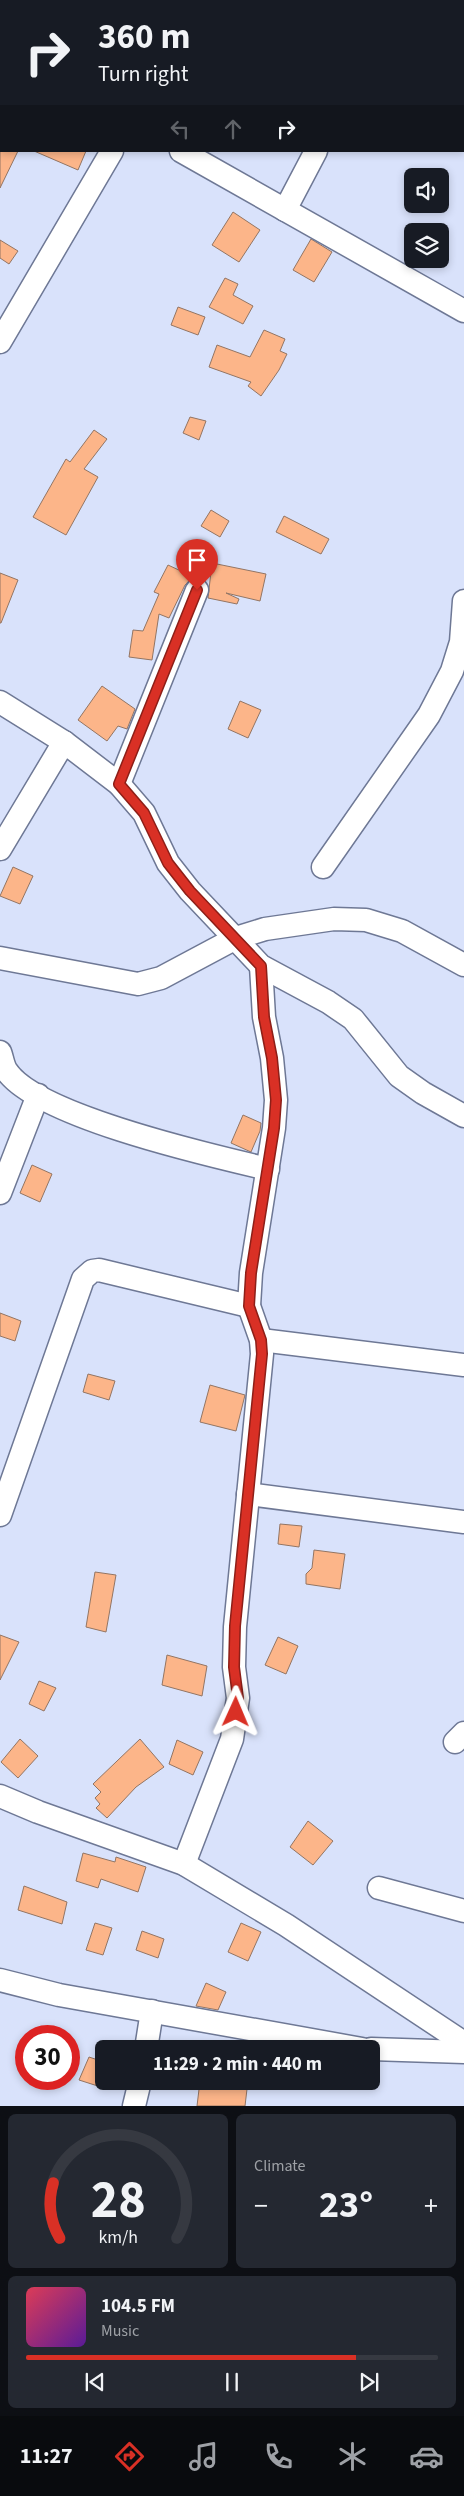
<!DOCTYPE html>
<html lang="en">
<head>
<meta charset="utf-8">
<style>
  :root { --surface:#171b24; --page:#242831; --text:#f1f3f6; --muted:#9ea1a6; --line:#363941; --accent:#d93025 }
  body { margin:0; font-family:"Source Sans 3",sans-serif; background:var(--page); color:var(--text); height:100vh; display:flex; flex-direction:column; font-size:19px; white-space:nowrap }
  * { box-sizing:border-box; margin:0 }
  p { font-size:16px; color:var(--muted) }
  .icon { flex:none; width:28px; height:28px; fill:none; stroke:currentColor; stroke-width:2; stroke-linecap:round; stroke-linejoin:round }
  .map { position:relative; height:2106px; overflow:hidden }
  .drawer { display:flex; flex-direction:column; gap:8px; padding:8px; background:#0d0f14; flex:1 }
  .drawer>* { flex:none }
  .hud { position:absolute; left:0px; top:0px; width:465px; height:152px; box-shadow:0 2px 8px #0003; background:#171b24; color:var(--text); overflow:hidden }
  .buttons { position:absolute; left:404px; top:168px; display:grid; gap:10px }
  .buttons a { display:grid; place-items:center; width:45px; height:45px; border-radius:8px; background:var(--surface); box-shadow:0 2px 8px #0003; font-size:25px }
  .speed { position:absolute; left:15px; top:2025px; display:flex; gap:10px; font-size:25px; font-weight:700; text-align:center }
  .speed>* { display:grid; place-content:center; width:65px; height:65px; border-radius:50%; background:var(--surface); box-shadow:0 2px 8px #0003; line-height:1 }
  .speed .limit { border:8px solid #d22; background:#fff; color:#111 }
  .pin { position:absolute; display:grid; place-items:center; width:42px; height:42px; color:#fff; margin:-51px -21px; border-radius:50% 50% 50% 0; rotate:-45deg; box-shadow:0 0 5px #0007 }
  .pin .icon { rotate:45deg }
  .me { position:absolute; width:55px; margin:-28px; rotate:1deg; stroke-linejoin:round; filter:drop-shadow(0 0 4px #0008) }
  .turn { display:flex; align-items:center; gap:18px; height:105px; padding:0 15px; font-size:22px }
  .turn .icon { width:65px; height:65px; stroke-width:2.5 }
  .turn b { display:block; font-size:35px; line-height:42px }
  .lanes { display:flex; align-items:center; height:48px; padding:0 15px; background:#0003; justify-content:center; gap:25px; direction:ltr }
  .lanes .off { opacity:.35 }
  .big { font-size:38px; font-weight:700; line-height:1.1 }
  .drawer .widget { flex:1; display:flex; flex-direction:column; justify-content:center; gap:8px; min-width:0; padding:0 18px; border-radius:8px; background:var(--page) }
  .drawer .dial { align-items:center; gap:0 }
  .dial svg { height:130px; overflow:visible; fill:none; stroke:var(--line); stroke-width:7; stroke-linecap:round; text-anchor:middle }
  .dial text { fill:var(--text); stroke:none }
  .song { display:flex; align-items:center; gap:15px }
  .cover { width:60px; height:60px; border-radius:8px; background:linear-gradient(135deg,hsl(350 70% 55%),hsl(270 70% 35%)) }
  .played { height:5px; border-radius:2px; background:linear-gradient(90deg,var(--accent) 80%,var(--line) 80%) }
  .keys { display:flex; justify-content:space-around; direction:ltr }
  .heat { display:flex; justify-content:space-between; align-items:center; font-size:28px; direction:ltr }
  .drawer .tiles { flex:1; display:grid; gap:8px; grid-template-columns:1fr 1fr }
  .widget:last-child { grid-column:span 2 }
  .trip { position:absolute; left:95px; top:2040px; width:285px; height:50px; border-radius:8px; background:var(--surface); box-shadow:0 2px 8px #0003; font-weight:700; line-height:50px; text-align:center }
  .dock { display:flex; height:80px; justify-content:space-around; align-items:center; background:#090b0e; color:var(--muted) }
  .dock .icon { width:35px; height:35px }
  .dock .selected { color:var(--accent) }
  .dock b { font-size:22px; color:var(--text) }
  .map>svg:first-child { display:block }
  .building { fill:#fcb589; stroke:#937563 }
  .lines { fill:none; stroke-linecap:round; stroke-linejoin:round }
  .minor-casing { stroke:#6e7895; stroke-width:25 }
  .minor { stroke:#fff; stroke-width:22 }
  .route-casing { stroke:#8d1f18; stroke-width:12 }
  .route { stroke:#d93025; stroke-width:9 }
</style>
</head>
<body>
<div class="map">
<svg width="464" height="2106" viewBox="0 0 464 2106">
  <rect width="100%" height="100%" fill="#d9e2fb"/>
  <!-- building -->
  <g class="building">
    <path d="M0,151H18L0,188Z"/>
    <path d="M34,151H86L78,170Z"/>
    <path d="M233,212L260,230L239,262L212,245Z"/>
    <path d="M311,239L332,252L314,282L293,270Z"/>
    <path d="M0,240L18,251L9,264L0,258Z"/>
    <path d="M225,278L238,284L233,295L253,306L243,324L209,307Z"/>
    <path d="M178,307L205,317L198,335L171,325Z"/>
    <path d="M264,330L285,339L280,351L287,354L279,370L261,396L248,386L251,382L209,367L217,345L250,357Z"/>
    <path d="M190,417L206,421L199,440L183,433Z"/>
    <path d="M94,430L107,439L84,469L98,477L66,535L33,517L66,459L70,462Z"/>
    <path d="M211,510L229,521L220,537L201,526Z"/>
    <path d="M284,516L329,539L321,554L276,532Z"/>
    <path d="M212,563L266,574L260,601L226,593L239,599L237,604L208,598Z"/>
    <path d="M168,565L194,577L185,585L169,618L159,614L152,660L129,657L133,630L143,631L159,594L154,592Z"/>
    <path d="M0,573L18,580L1,623H0Z"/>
    <path d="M102,686L135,709L127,729L118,726L107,741L78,720Z"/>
    <path d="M240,701L261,710L248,738L228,729Z"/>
    <path d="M13,867L33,876L20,904L0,896Z"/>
    <path d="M243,1115L261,1123L260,1131L251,1152L231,1143Z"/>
    <path d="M32,1165L52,1174L40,1202L20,1193Z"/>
    <path d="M0,1313L21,1321L15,1341L0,1336Z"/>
    <path d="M88,1374L115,1381L109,1400L83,1392Z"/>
    <path d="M210,1385L245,1395L236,1431L200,1422Z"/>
    <path d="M280,1524L302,1526L299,1547L278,1544Z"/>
    <path d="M314,1550L345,1554L340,1589L306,1584V1574L312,1568Z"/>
    <path d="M95,1572L116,1575L106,1632L86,1627Z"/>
    <path d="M0,1635L19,1642L0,1680Z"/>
    <path d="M278,1637L298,1646L286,1674L265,1665Z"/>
    <path d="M167,1655L207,1666L202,1696L162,1685Z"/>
    <path d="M39,1681L56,1688L44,1711L29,1704Z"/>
    <path d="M20,1739L38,1756L18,1778L1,1762Z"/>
    <path d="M140,1739L164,1767L136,1787L107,1818L96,1808L100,1804L95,1798L101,1792L93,1784Z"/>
    <path d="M177,1740L203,1752L193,1775L169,1764Z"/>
    <path d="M308,1821L333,1841L313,1865L290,1847Z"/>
    <path d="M83,1853L115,1862L116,1857L146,1867L138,1892L101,1879L98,1888L76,1881Z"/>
    <path d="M24,1886L67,1902L62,1924L18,1910Z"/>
    <path d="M95,1923L112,1928L103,1955L86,1950Z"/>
    <path d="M241,1923L261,1932L248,1961L228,1952Z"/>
    <path d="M142,1931L164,1939L158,1958L136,1950Z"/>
    <path d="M206,1983L226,1992L218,2010L196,2006Z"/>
    <path d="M89,2057L104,2062V2088L79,2080Z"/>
    <path d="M200,2081L247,2089L245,2106H197Z"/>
  </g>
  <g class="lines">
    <!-- minor casing -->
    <g class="minor-casing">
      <g id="minor">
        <path d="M55,0L57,1"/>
        <path d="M194,1L195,0"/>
        <path d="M181,151L464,311"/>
        <path d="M285,210L316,151"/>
        <path d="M0,342L112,151"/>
        <path d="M0,702L64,742L119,784L144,813L168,863L190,891L261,966L328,1002L353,1019L399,1076L423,1093L464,1116"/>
        <path d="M119,784L197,590"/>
        <path d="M0,849L64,742"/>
        <path d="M323,867L429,715L452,671L461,642L464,601"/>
        <path d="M0,958L138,984L161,978L236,938L265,929L334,919L366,920L402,931L464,965"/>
        <path d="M0,1052C2,1057 3,1065 6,1070C35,1116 213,1156 268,1169"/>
        <path d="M0,1193L38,1095"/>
        <path d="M261,1340L464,1365"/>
        <path d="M248,1494L464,1522"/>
        <path d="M0,1515L83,1279L92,1271L99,1270L249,1306"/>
        <path d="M455,1742L464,1733"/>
        <path d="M0,1796L38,1812L184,1864L286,1925L464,2043"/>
        <path d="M184,1864L232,1739L238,1698L234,1667L235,1627L262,1354L261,1340L249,1306L251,1273L274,1128L276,1100L272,1058L264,1017L261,966"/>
        <path d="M379,1888L464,1911"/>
        <path d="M0,1980L59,1995L362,2049"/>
        <path d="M146,2049L152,2011"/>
        <path d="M371,2049L464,2052"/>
        <path d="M134,2106L140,2081"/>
      </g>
    </g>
    <!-- minor -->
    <use href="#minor" class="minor"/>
  </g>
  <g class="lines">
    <!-- route casing -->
    <g class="route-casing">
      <path id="route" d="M197,590L119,784L144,813L168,863L190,891L261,966L264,1017L272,1058L276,1100L274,1128L251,1273L249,1306L261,1340L262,1354L235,1626L234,1667L238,1698L236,1712"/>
    </g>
    <!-- route -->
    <use href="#route" class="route"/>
  </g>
</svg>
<div class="buttons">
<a><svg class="icon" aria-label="sound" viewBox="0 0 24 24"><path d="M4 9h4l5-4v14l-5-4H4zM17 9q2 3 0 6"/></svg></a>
<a><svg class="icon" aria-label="layers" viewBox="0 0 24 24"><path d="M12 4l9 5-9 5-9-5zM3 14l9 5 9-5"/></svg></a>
</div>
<div class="speed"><div class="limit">30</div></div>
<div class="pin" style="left:197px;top:590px;background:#d93025"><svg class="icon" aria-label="arrive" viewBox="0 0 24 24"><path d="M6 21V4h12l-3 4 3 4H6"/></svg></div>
<svg class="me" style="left:236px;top:1712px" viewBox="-20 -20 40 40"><path d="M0-17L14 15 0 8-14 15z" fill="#d93025" stroke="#fff" stroke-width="4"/></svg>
<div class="trip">11:29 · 2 min · 440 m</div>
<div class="hud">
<div class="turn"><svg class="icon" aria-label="right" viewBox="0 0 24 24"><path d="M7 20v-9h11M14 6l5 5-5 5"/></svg><div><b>360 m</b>Turn right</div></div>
<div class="lanes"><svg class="icon off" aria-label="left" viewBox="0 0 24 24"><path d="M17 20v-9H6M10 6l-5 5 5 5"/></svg><svg class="icon off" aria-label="ahead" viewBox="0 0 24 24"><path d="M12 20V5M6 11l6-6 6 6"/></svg><svg class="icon" aria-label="right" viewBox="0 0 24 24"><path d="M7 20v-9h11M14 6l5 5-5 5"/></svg></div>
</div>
</div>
<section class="drawer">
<div class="tiles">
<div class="widget dial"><svg viewBox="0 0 100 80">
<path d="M14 69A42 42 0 1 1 86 69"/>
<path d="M14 69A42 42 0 0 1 10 35" stroke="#d93025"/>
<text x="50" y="56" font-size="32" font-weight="700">28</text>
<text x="50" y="72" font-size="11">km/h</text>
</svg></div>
<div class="widget"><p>Climate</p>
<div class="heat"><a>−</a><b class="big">23°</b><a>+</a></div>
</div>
<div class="widget">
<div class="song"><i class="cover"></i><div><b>104.5 FM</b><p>Music</p></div></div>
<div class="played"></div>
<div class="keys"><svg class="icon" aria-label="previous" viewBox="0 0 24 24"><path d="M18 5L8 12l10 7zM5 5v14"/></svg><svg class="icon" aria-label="pause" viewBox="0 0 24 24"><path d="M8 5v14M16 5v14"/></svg><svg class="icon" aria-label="next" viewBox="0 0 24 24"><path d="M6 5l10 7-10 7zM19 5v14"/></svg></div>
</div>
</div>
</section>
<nav class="dock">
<b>11:27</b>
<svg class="icon selected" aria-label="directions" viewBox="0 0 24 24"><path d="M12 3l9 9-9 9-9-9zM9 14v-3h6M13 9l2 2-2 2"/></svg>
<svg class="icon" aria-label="music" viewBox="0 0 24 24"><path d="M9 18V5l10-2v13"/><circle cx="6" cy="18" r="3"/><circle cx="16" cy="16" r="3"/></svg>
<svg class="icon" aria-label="phone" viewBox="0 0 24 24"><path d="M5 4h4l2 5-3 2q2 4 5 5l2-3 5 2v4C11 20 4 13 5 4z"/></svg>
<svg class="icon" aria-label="climate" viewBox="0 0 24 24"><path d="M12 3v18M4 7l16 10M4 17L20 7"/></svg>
<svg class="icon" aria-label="car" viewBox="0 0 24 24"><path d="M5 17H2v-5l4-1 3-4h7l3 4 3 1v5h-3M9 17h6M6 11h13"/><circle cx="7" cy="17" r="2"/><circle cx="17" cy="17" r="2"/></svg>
</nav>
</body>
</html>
